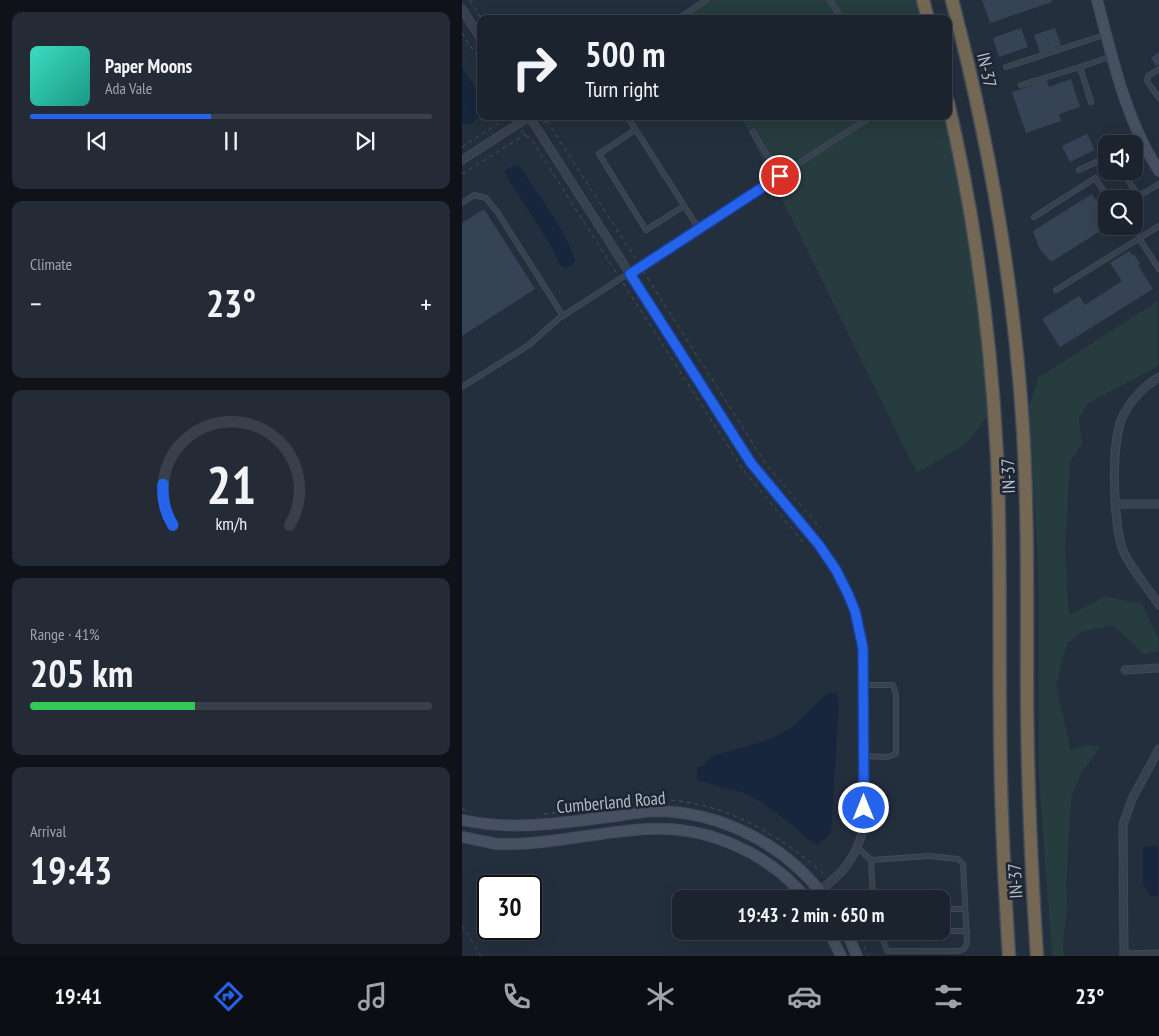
<!DOCTYPE html>
<html lang="en">
<head>
<meta charset="utf-8">
<style>
  :root { --surface:#1b232e; --page:#242b36; --text:#f1f3f6; --muted:#a0a4aa; --line:#39404a; --accent:#2563eb }
  body { margin:0; font-family:"PT Sans Narrow",sans-serif; background:var(--page); color:var(--text); height:100vh; display:flex; flex-direction:column; font-size:19px; white-space:nowrap }
  * { box-sizing:border-box; margin:0 }
  p { font-size:16px; color:var(--muted) }
  .icon { flex:none; width:28px; height:28px; fill:none; stroke:currentColor; stroke-width:2; stroke-linecap:round; stroke-linejoin:round }
  .map { position:relative; flex:1; overflow:hidden }
  .drawer { display:flex; flex-direction:column; gap:12px; padding:12px; background:#0f1319; width:462px }
  .drawer>* { flex:none }
  .guide { position:absolute; left:15px; top:15px; width:475px; height:105px; border-radius:10px; box-shadow:0 5px 20px #0002,0 0 0 1px var(--line); background:#1b232e; color:var(--text); overflow:hidden }
  .tools { position:absolute; left:636px; top:135px; display:grid; gap:10px }
  .tools a { display:grid; place-items:center; width:45px; height:45px; border-radius:10px; background:var(--surface); box-shadow:0 5px 20px #0002,0 0 0 1px var(--line); font-size:25px }
  .speed { position:absolute; left:15px; top:875px; display:flex; gap:10px; font-size:25px; font-weight:700; text-align:center }
  .speed>* { display:grid; place-content:center; width:65px; height:65px; border-radius:50%; background:var(--surface); box-shadow:0 5px 20px #0002,0 0 0 1px var(--line); line-height:1 }
  .speed .limit { border:2px solid #111; border-radius:8px; background:#fff; color:#111 }
  .pin { position:absolute; display:grid; place-items:center; width:42px; height:42px; color:#fff; margin:-21px; border:2px solid #fff; border-radius:50%; box-shadow:0 1px 5px #0007 }
  .me { position:absolute; width:55px; margin:-28px; rotate:0deg; stroke-linejoin:round; filter:drop-shadow(0 0 4px #0008) }
  .turn { display:flex; align-items:center; gap:18px; height:105px; padding:0 25px; font-size:22px }
  .turn .icon { width:65px; height:65px; stroke-width:2.5 }
  .turn b { display:block; font-size:35px; line-height:42px }
  .big { font-size:38px; font-weight:600; line-height:1.1 }
  .drawer .tile { flex:1; display:flex; flex-direction:column; justify-content:center; gap:8px; min-width:0; padding:0 18px; border-radius:10px; background:var(--page) }
  .drawer .dial { align-items:center; gap:0 }
  .dial svg { height:130px; overflow:visible; fill:none; stroke:var(--line); stroke-width:7; stroke-linecap:round; text-anchor:middle }
  .dial text { fill:var(--text); stroke:none }
  .song { display:flex; align-items:center; gap:15px }
  .cover { width:60px; height:60px; border-radius:8px; background:linear-gradient(135deg,hsl(170 70% 55%),hsl(170 70% 35%)) }
  .played { height:5px; border-radius:2px; background:linear-gradient(90deg,var(--accent) 45%,var(--line) 45%) }
  .keys { display:flex; justify-content:space-around; direction:ltr }
  .heat { display:flex; justify-content:space-between; align-items:center; font-size:28px; direction:ltr }
  .charge { height:8px; border-radius:4px; background:linear-gradient(90deg,#34c759 41%,var(--line) 0) }
  .trip { position:absolute; left:210px; top:890px; width:278px; height:50px; border-radius:10px; background:var(--surface); box-shadow:0 5px 20px #0002,0 0 0 1px var(--line); font-weight:600; line-height:50px; text-align:center }
  .tab-bar { display:flex; height:80px; justify-content:space-around; align-items:center; background:#0b0e12; color:var(--muted) }
  .tab-bar .icon { width:35px; height:35px }
  .tab-bar .on { color:var(--accent) }
  .tab-bar b { font-size:22px; color:var(--text) }
  main { display:flex; flex:1; min-height:0 }
  .map>svg:first-child { display:block }
  .green { fill:#263c3f }
  .water { fill:#17263c }
  .building { fill:#364354 }
  .lines { fill:none; stroke-linecap:round; stroke-linejoin:round }
  .lane-casing { stroke:#414a57; stroke-width:6 }
  .street-casing { stroke:#414a57; stroke-width:9 }
  .secondary-casing { stroke:#414a57; stroke-width:12 }
  .highway-casing { stroke:#434c59; stroke-width:15 }
  .path { stroke:#3f5557; stroke-width:1; stroke-dasharray:4 4; stroke-linecap:butt }
  .lane { stroke:#38414e; stroke-width:4 }
  .street { stroke:#38414e; stroke-width:7 }
  .secondary { stroke:#465061; stroke-width:10 }
  .highway { stroke:#746855; stroke-width:12 }
  .route-casing { stroke:#184099; stroke-width:12 }
  .route { stroke:#2563eb; stroke-width:9 }
  .labels { text-anchor:middle; dominant-baseline:central; stroke-width:5; stroke-linejoin:round; paint-order:stroke }
  .street-label { font-size:18px; fill:#b4bcc9; stroke:#1d2633 }
</style>
</head>
<body>
<main>
<section class="drawer">
<div class="tile">
<div class="song"><i class="cover"></i><div><b>Paper Moons</b><p>Ada Vale</p></div></div>
<div class="played"></div>
<div class="keys"><svg class="icon" aria-label="previous" viewBox="0 0 24 24"><path d="M18 5L8 12l10 7zM5 5v14"/></svg><svg class="icon" aria-label="pause" viewBox="0 0 24 24"><path d="M8 5v14M16 5v14"/></svg><svg class="icon" aria-label="next" viewBox="0 0 24 24"><path d="M6 5l10 7-10 7zM19 5v14"/></svg></div>
</div>
<div class="tile"><p>Climate</p>
<div class="heat"><a>−</a><b class="big">23°</b><a>+</a></div>
</div>
<div class="tile dial"><svg viewBox="0 0 100 80">
<path d="M14 69A42 42 0 1 1 86 69"/>
<path d="M14 69A42 42 0 0 1 8 44" stroke="#2563eb"/>
<text x="50" y="56" font-size="32" font-weight="700">21</text>
<text x="50" y="72" font-size="11">km/h</text>
</svg></div>
<div class="tile"><p>Range · 41%</p><b class="big">205 km</b><div class="charge"></div></div>
<div class="tile"><p>Arrival</p><b class="big">19:43</b></div>
</section>
<div class="map">
<svg width="697" height="956" viewBox="0 0 697 956">
  <rect width="100%" height="100%" fill="#242f3e"/>
  <!-- green -->
  <g class="green">
    <path d="M245,0H457L462,19H230L227,12Z"/>
    <path d="M279,116H486L500,168L532,408L504,444L455,473Z"/>
    <path d="M696,301V366L625,404L617,418L620,444L608,462L603,546L606,605L608,615L644,596L668,602L679,603L696,638L697,651L682,654L651,625L621,631L606,642L600,660L594,686L609,750L626,745L638,747L618,775L609,799L604,886L605,908L601,942L602,956H590L577,779L576,562L567,407L578,372L579,376Z"/>
  </g>
  <!-- water -->
  <g class="water">
    <path d="M0,67L19,96L20,116L8,124L0,123Z"/>
    <path d="M55,165L58,167C73,190 108,236 113,262L110,265L103,268L97,264L89,246L43,174L44,169Z"/>
    <path d="M366,693H374L377,703L369,831L363,839L355,845L346,839L326,821L288,795L235,780V768L243,764L250,756L310,739L330,727Z"/>
    <path d="M696,846V896H689L681,884V847Z"/>
  </g>
  <!-- building -->
  <g class="building">
    <path d="M520,0H589L590,2L528,23Z"/>
    <path d="M559,28L566,47L537,57L531,38Z"/>
    <path d="M593,28L599,45L578,53L572,35Z"/>
    <path d="M697,52V64L694,66L689,58Z"/>
    <path d="M609,79L618,107L597,114L599,121L564,133L550,92L585,80L587,87Z"/>
    <path d="M625,134L633,150L608,162L600,146Z"/>
    <path d="M630,194L645,218V227L589,262L577,248L571,231Z"/>
    <path d="M22,209L73,289L0,336V223Z"/>
    <path d="M667,251L670,255L672,254L678,264L676,265L691,289L598,347L580,319L617,296L623,305L660,281L648,263Z"/>
  </g>
  <g class="lines">
    <!-- lane casing -->
    <g class="lane-casing">
      <g id="lane">
        <path d="M368,0L380,19"/>
        <path d="M216,19L244,0"/>
        <path d="M544,67L642,35"/>
        <path d="M697,69L686,76L685,81L697,98"/>
        <path d="M559,85L618,67"/>
        <path d="M629,102L618,67L648,57"/>
        <path d="M165,116L237,229"/>
        <path d="M173,130L137,154L184,230L222,206"/>
        <path d="M291,132L318,176"/>
        <path d="M670,144L679,141"/>
        <path d="M617,170L645,157"/>
        <path d="M660,171L677,197"/>
        <path d="M672,199L697,184"/>
        <path d="M0,203L12,195L24,198L36,213L101,316"/>
        <path d="M572,217L633,178L647,199"/>
        <path d="M677,238L697,269"/>
        <path d="M594,290L697,226"/>
        <path d="M0,387L67,345L96,319L410,116"/>
        <path d="M402,756L425,757L434,754V695L431,685H402"/>
        <path d="M396,848L409,860L467,856L496,859L501,864L505,943L502,949L497,951H425L418,931"/>
        <path d="M409,860L411,899"/>
        <path d="M479,909H503"/>
        <path d="M479,931H505"/>
        <path d="M418,932L450,931"/>
      </g>
    </g>
    <!-- street casing -->
    <g class="street-casing">
      <g id="street">
        <path d="M0,9L19,39"/>
        <path d="M67,116L289,463L357,545L374,569L386,594L393,611L401,648L402,826C393,864 377,876 348,899"/>
        <path d="M0,160L67,117"/>
        <path d="M697,377C681,387 669,400 661,416C648,441 651,528 662,553C671,571 686,588 697,605"/>
        <path d="M654,504H697"/>
        <path d="M663,670L697,668"/>
        <path d="M662,955L697,954"/>
        <path d="M662,956L661,825L670,799L697,749"/>
      </g>
    </g>
    <!-- secondary casing -->
    <g class="secondary-casing">
      <g id="secondary">
        <path d="M635,0C651,59 663,119 697,171"/>
        <path d="M0,820C53,831 94,823 147,817C161,815 177,812 192,811C259,811 324,845 364,899"/>
        <path d="M0,837L35,844H55C99,842 143,831 187,829C246,826 307,853 345,899"/>
        <path d="M367,931L379,956"/>
        <path d="M384,931L395,956"/>
      </g>
    </g>
    <!-- highway casing -->
    <g class="highway-casing">
      <g id="highway">
        <path d="M461,0L466,19"/>
        <path d="M490,0C527,141 552,284 561,429C566,513 565,597 565,680C565,772 569,864 575,956"/>
        <path d="M486,102C513,218 529,338 535,456C539,542 537,629 538,715C538,795 542,876 547,956"/>
      </g>
    </g>
    <!-- path -->
    <g class="path">
      <path d="M8,0L20,19"/>
      <path d="M0,33L19,62"/>
      <path d="M85,121L175,261"/>
      <path d="M81,123L85,121L82,116"/>
      <path d="M59,130L62,135L67,137L71,142L155,274"/>
      <path d="M0,147L48,116"/>
      <path d="M0,174L67,132"/>
      <path d="M181,271L304,464L358,528"/>
      <path d="M161,283L282,471L341,542"/>
      <path d="M0,809L9,812"/>
      <path d="M82,814C118,810 154,803 189,800C243,797 300,824 341,857C349,863 357,869 364,877"/>
      <path d="M373,890L379,899"/>
      <path d="M0,926L19,956"/>
      <path d="M397,931L406,956"/>
    </g>
    <!-- lane -->
    <use href="#lane" class="lane"/>
    <!-- street -->
    <use href="#street" class="street"/>
    <!-- secondary -->
    <use href="#secondary" class="secondary"/>
    <!-- highway -->
    <use href="#highway" class="highway"/>
  </g>
  <g class="lines">
    <!-- route casing -->
    <g class="route-casing">
      <path id="route" d="M318,176L168,274L289,463L357,545L374,570L386,594L393,611L401,648L402,808"/>
    </g>
    <!-- route -->
    <use href="#route" class="route"/>
  </g>
  <g class="labels">
    <!-- street labels -->
    <g class="street-label">
      <text transform="translate(525 70) rotate(77)">IN-37</text>
      <text transform="translate(546 476) rotate(-92)">IN-37</text>
      <text transform="translate(149 802) rotate(-5)">Cumberland Road</text>
      <text transform="translate(553 881) rotate(-93)">IN-37</text>
    </g>
  </g>
</svg>
<div class="tools">
<a><svg class="icon" aria-label="sound" viewBox="0 0 24 24"><path d="M4 9h4l5-4v14l-5-4H4zM17 9q2 3 0 6"/></svg></a>
<a><svg class="icon" aria-label="search" viewBox="0 0 24 24"><circle cx="10" cy="10" r="6"/><path d="M15 15l6 6"/></svg></a>
</div>
<div class="speed"><div class="limit">30</div></div>
<div class="pin" style="left:318px;top:176px;background:#d93025"><svg class="icon" aria-label="arrive" viewBox="0 0 24 24"><path d="M6 21V4h12l-3 4 3 4H6"/></svg></div>
<svg class="me" style="left:402px;top:808px" viewBox="-20 -20 40 40"><circle r="17" fill="#2563eb" stroke="#fff" stroke-width="3"/><path d="M0-11L8 9 0 5-8 9z" fill="#fff"/></svg>
<div class="trip">19:43 · 2 min · 650 m</div>
<div class="guide">
<div class="turn"><svg class="icon" aria-label="right" viewBox="0 0 24 24"><path d="M7 20v-9h11M14 6l5 5-5 5"/></svg><div><b>500 m</b>Turn right</div></div>
</div>
</div>
</main>
<nav class="tab-bar">
<b>19:41</b>
<svg class="icon on" aria-label="directions" viewBox="0 0 24 24"><path d="M12 3l9 9-9 9-9-9zM9 14v-3h6M13 9l2 2-2 2"/></svg>
<svg class="icon" aria-label="music" viewBox="0 0 24 24"><path d="M9 18V5l10-2v13"/><circle cx="6" cy="18" r="3"/><circle cx="16" cy="16" r="3"/></svg>
<svg class="icon" aria-label="phone" viewBox="0 0 24 24"><path d="M5 4h4l2 5-3 2q2 4 5 5l2-3 5 2v4C11 20 4 13 5 4z"/></svg>
<svg class="icon" aria-label="climate" viewBox="0 0 24 24"><path d="M12 3v18M4 7l16 10M4 17L20 7"/></svg>
<svg class="icon" aria-label="car" viewBox="0 0 24 24"><path d="M5 17H2v-5l4-1 3-4h7l3 4 3 1v5h-3M9 17h6M6 11h13"/><circle cx="7" cy="17" r="2"/><circle cx="17" cy="17" r="2"/></svg>
<svg class="icon" aria-label="filters" viewBox="0 0 24 24"><path d="M4 7h16M4 17h16"/><circle cx="9" cy="7" r="2"/><circle cx="15" cy="17" r="2"/></svg>
<b>23°</b>
</nav>
</body>
</html>
